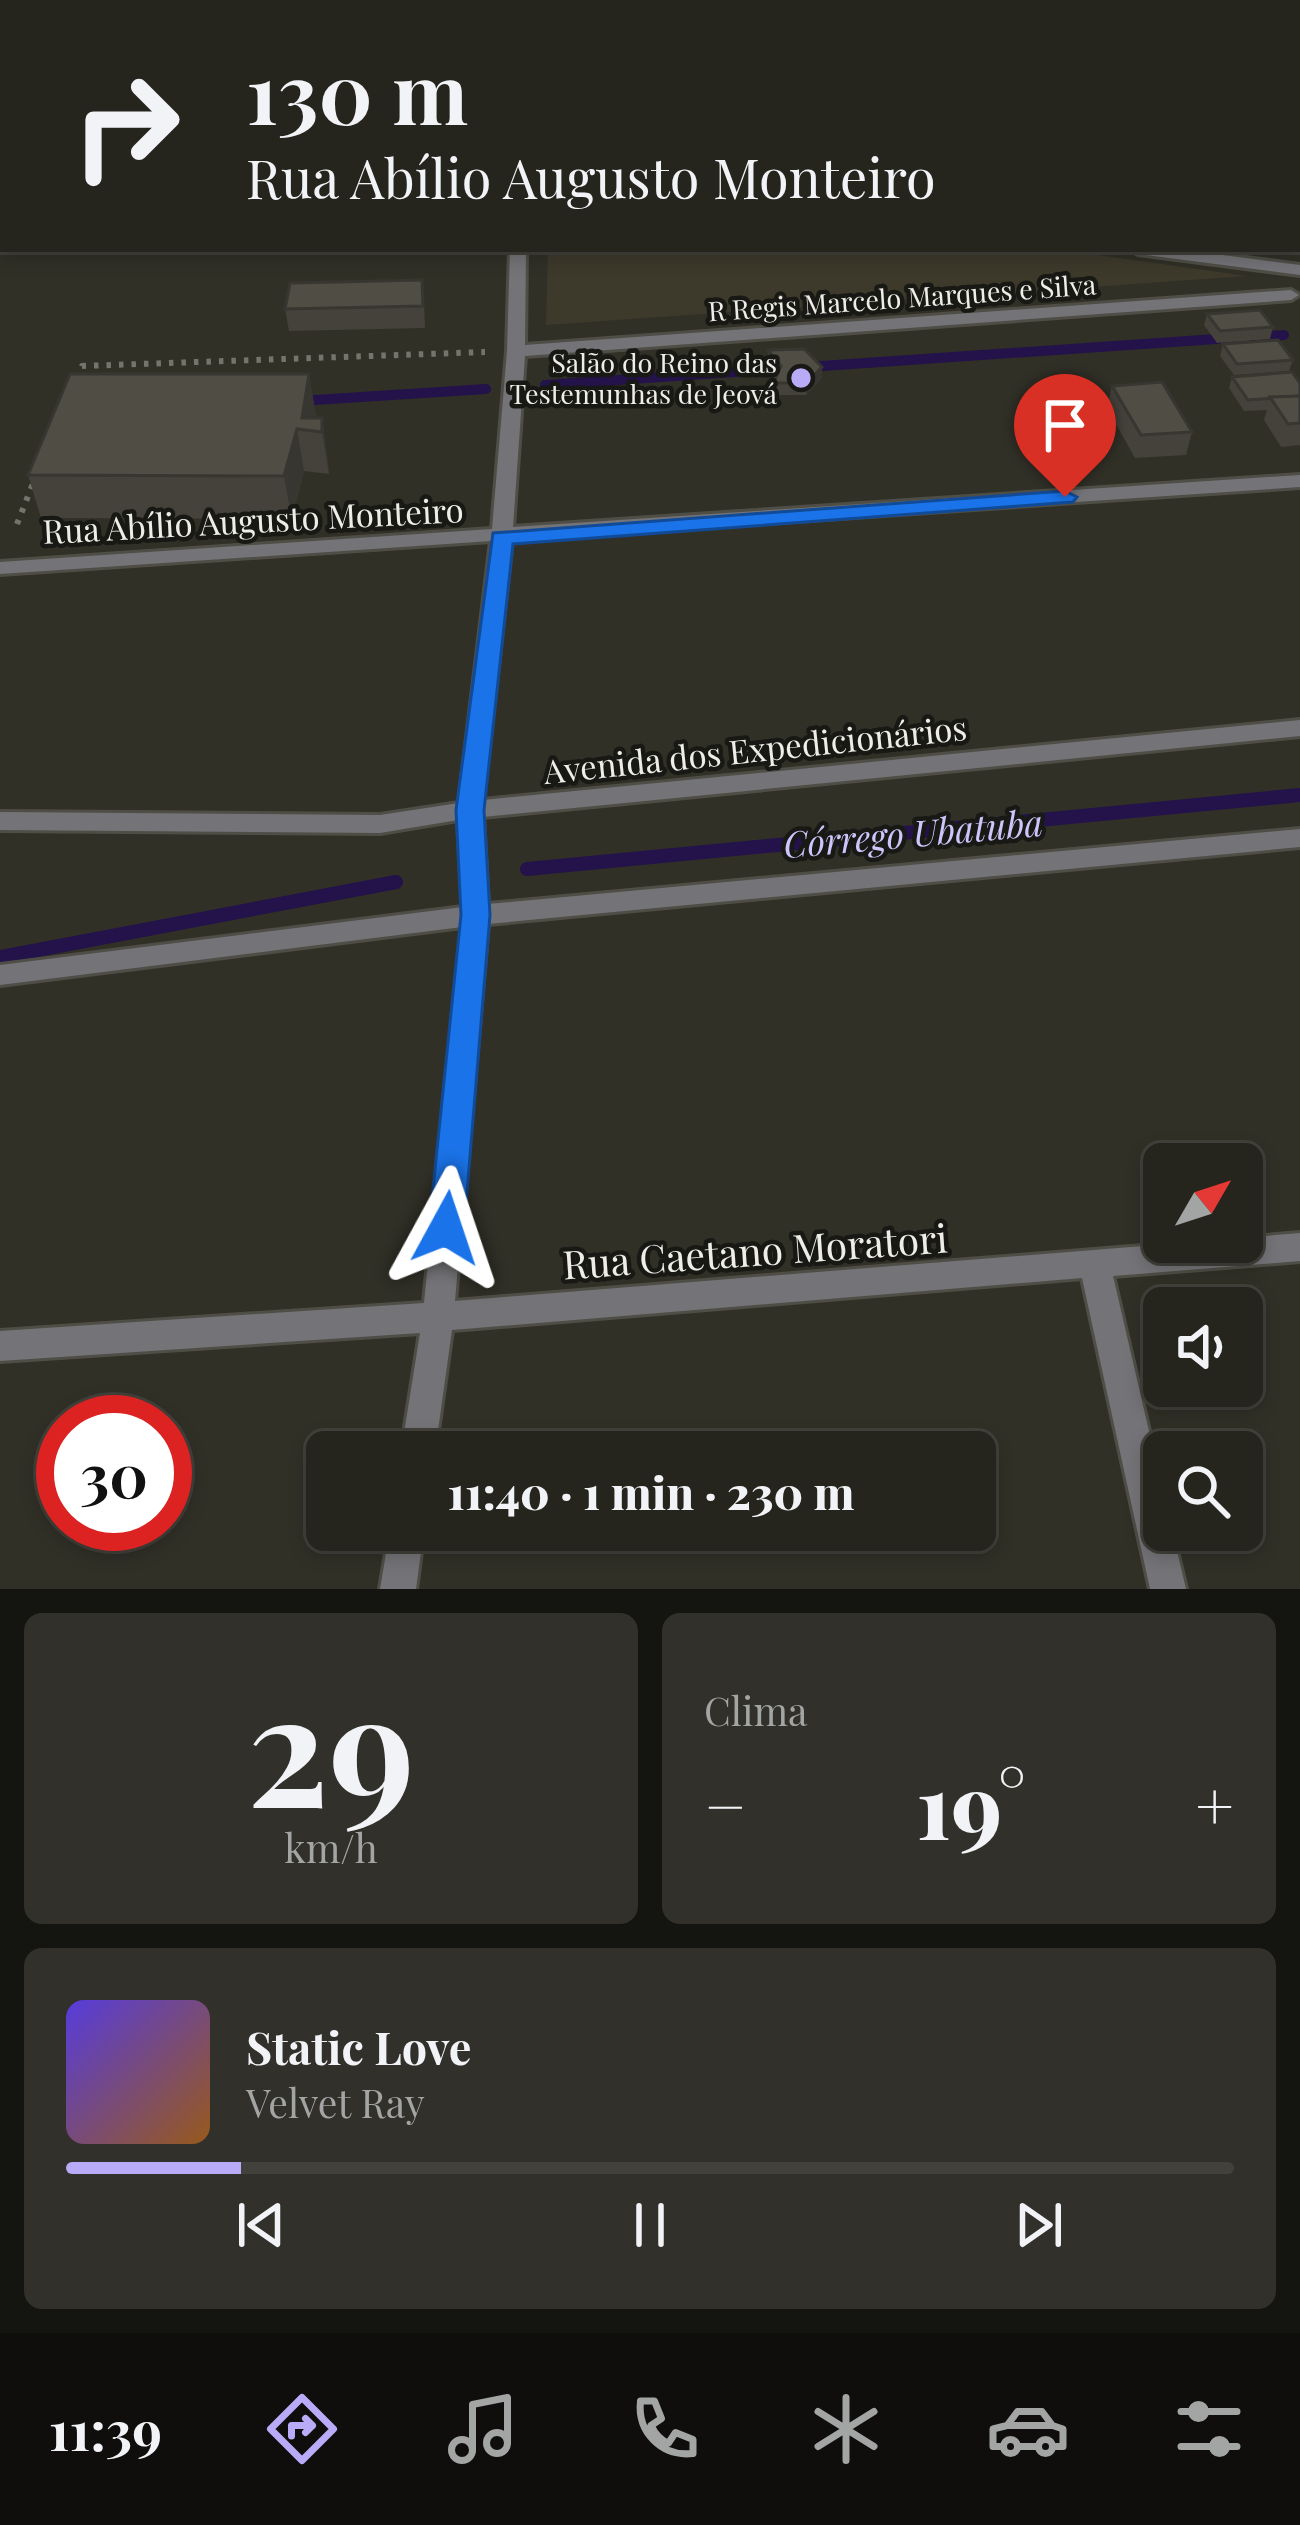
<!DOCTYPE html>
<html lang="pt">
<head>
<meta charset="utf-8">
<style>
  :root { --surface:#25241d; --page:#31302a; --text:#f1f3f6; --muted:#a3a4a4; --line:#42413b; --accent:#b9abf7 }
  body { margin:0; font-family:"Playfair Display",serif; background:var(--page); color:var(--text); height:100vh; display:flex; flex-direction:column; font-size:45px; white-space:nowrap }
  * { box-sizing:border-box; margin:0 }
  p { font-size:39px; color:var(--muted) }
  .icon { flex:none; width:66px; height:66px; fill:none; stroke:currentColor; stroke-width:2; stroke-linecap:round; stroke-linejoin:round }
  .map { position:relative; height:1589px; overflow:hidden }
  .panel { display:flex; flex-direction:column; gap:24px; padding:24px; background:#141410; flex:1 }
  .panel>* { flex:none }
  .hud { position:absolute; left:0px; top:0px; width:1302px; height:252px; box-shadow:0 6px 18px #0003,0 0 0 3px var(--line); background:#25241d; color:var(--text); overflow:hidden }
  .needle { width:78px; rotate:51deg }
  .controls { position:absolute; left:1143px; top:1143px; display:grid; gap:24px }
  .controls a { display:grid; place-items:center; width:120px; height:120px; border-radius:18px; background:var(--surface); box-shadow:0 6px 18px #0003,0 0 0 3px var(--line); font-size:60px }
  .speed { position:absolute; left:36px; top:1395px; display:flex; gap:24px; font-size:60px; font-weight:700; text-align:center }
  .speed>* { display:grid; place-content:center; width:156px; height:156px; border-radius:50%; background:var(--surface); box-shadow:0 6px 18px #0003,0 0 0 3px var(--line); line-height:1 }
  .speed .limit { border:18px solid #d22; background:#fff; color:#111 }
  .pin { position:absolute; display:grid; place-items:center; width:102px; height:102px; color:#fff; margin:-123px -51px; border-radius:50% 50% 50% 0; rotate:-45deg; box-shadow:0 0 12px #0007 }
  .pin .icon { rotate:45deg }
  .me { position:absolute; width:132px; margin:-66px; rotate:5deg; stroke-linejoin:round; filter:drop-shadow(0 0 9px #0008) }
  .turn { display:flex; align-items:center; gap:42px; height:252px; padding:0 48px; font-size:54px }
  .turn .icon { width:156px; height:156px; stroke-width:2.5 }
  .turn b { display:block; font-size:84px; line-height:102px }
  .big { font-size:90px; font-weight:800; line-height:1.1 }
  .panel .widget { flex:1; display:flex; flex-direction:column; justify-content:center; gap:18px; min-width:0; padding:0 42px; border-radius:18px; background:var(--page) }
  .panel .dial { align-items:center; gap:0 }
  .dial b { font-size:156px; line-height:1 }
  .song { display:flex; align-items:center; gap:36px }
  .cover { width:144px; height:144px; border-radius:18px; background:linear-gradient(135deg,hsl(250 70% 55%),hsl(30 70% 35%)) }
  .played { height:12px; border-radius:6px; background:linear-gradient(90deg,var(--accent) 15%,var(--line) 15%) }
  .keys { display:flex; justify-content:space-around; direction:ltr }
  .heat { display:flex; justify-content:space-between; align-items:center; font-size:66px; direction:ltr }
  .panel .tiles { flex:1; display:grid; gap:24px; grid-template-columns:1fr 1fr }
  .widget:last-child { grid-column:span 2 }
  .trip { position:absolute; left:306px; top:1431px; width:690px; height:120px; border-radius:18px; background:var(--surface); box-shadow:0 6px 18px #0003,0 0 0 3px var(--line); font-weight:800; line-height:120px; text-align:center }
  .menu { display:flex; height:192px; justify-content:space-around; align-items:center; background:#0f0e0c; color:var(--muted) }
  .menu .icon { width:84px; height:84px }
  .menu .current { color:var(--accent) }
  .menu b { font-size:54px; color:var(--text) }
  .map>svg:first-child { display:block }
  .built { fill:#3d3a2c }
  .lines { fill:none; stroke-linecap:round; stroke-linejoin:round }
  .stream-far1 { stroke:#24124a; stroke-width:10 }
  .stream { stroke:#24124a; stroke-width:14 }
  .lane-casing { stroke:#4f4e46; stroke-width:6 }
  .street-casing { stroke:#4f4e46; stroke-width:6 }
  .path { stroke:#75746c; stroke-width:6; stroke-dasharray:4.5 8; stroke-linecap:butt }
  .lane { fill:#747478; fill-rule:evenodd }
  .street { fill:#747478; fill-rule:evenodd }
  .wall { fill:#44423a }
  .shaded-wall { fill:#373630 }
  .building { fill:#4f4d44; stroke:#373630; stroke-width:3 }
  .route { fill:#1a73e8; stroke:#114b97; stroke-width:3 }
  .poi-dot { fill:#b9abf7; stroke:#181814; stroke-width:4.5 }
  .labels { text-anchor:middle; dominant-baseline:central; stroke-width:9; stroke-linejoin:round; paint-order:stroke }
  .far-street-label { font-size:27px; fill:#eeede8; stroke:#181814 }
  .far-poi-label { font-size:27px; fill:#eeede8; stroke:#181814; text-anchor:end }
  .street-label { font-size:33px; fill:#eeede8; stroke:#181814 }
  .water-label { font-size:36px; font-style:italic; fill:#cec5fc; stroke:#181814 }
  .near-street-label { font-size:39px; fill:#eeede8; stroke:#181814 }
</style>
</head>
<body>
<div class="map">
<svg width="1300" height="1589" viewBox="0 0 1300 1589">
  <rect width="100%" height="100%" fill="#313027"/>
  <!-- built -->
  <path class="built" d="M548,249H1054L1247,276L546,325Z"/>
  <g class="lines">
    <!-- stream-far1 -->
    <g class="stream-far1">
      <path d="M1253,337L1284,335"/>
      <path d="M545,385L1231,338"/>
      <path d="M299,401L486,389"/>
    </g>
    <!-- stream -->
    <g class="stream">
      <path d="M527,869L1300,795"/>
      <path d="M0,957L396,882"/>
    </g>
    <!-- lane casing -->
    <g class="lane-casing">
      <path id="lane" d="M403,0H421L402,3Z"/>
    </g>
    <!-- street casing -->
    <g class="street-casing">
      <g id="street">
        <path d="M976,0H1012L1015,3H979Z"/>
        <path d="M1129,0H1141L1143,3H1131Z"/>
        <path d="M1149,0H1188L1191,3H1152Z"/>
        <rect x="1299" y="11" width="1" height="8"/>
        <rect x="1299" y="30" width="1" height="9"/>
        <rect x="1299" y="135" width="1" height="8"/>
        <path d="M510,249H526L525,345L1291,290L1299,295L1291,300L525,356L513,527L1300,475V487L512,540L483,800L1300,720V736L483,817L488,904L1300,829V847L488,924L455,1301L1193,1242H1242V1238L1300,1233V1261L1113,1276L1164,1496V1530H1172L1186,1589H1150L1082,1278L452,1330L435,1452H401L420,1333L0,1361V1331L424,1303L462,927L0,985V965L463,907L458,820L380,833L0,830V812L380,815L459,803L491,541L0,574V562L492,529L507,351Z"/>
        <path d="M1130,249H1176L1300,265V275L1138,254Z"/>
        <path d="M390,1530H424L416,1589H380Z"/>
      </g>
    </g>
    <!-- path -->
    <g class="path">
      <path d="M77,378L82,366L485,352"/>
      <path d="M17,524L34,481"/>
    </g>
    <!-- lane -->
    <use href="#lane" class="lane"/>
    <!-- street -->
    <use href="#street" class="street"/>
  </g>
  <!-- wall -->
  <g class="wall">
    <path d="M424,302L425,328L289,331L285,309Z"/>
    <path d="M1207,314L1273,327L1270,339L1217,343L1204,325Z"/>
    <path d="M1223,344L1293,360L1289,371L1234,375L1220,356Z"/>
    <path d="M768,350L822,378L806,395H772L773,383L777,374L767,362Z"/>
    <path d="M309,374L316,418H322L329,474L304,471L292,519L41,518L28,475Z"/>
    <path d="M1232,377L1300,383V445L1281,447L1264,420L1267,410L1244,411L1229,388Z"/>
    <path d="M1112,386L1192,432L1186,455L1135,458L1107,408Z"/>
  </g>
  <!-- shaded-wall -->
  <g class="shaded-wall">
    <path d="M822,367V378L806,395L807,383Z"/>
    <path d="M309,374L316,416L314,431L302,418Z"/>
    <path d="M322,418L328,460L329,474L322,432Z"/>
    <path d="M297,429L304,471L292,519L284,476Z"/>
  </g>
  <!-- building -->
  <g class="building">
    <path d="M422,280L423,306L285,309L290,283Z"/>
    <path d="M1260,310L1273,327L1220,331L1207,314Z"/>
    <path d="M1278,340L1293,360L1237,364L1223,344Z"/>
    <path d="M804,349L822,367L807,383H773L781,366L768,350Z"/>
    <path d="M1292,372L1300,383V396L1248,400L1232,377Z"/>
    <path d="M70,374H309L302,418H322V432L297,429L284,476L28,475Z"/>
    <path d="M1162,382L1192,432L1141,435L1112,386Z"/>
    <path d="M1300,396V423L1288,424L1270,397Z"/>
  </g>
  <!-- route -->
  <path class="route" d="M1065,491L1077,497L1073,502L513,544L484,810L490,915L464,1228L459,1239L446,1243L434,1239L429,1228L461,915L456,810L493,533Z"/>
  <!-- markers -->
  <circle class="poi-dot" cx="801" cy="378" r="12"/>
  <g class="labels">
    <!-- far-street labels -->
    <g class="far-street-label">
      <text transform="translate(902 297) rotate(-4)">R Regis Marcelo Marques e Silva</text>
    </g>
    <!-- far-poi labels -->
    <g class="far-poi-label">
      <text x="777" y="362">Salão do Reino das<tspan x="777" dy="31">Testemunhas de Jeová</tspan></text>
    </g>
    <!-- street labels -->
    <g class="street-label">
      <text transform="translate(253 519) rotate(-3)">Rua Abílio Augusto Monteiro</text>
      <text transform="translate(755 748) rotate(-6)">Avenida dos Expedicionários</text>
    </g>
    <!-- water labels -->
    <g class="water-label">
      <text transform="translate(913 832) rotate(-5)">Córrego Ubatuba</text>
    </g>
    <!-- near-street labels -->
    <g class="near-street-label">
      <text transform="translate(755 1250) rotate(-4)">Rua Caetano Moratori</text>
    </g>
  </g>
</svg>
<div class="controls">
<a><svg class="needle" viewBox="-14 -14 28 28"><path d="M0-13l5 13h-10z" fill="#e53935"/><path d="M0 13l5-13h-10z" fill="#a3a4a4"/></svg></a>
<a><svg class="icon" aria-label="sound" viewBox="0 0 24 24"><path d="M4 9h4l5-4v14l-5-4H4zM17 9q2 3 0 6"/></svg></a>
<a><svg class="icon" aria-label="search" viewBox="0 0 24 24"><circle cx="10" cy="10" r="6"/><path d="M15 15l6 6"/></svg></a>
</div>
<div class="speed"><div class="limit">30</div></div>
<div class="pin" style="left:1065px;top:497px;background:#d93025"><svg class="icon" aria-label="arrive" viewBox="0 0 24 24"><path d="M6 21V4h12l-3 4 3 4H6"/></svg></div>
<svg class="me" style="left:446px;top:1228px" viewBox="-20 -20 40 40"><path d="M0-17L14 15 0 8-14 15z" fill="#1a73e8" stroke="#fff" stroke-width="4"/></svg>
<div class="trip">11:40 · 1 min · 230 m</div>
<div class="hud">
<div class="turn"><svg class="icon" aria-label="right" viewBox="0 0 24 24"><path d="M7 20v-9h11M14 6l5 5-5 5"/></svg><div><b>130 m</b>Rua Abílio Augusto Monteiro</div></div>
</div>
</div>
<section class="panel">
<div class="tiles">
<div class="widget dial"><b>29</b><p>km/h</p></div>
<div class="widget"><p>Clima</p>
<div class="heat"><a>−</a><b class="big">19°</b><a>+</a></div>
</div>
<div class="widget">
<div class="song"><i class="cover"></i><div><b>Static Love</b><p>Velvet Ray</p></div></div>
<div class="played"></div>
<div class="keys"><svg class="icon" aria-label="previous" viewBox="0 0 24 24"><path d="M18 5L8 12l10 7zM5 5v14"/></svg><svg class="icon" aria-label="pause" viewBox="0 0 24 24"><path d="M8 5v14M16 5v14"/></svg><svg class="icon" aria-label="next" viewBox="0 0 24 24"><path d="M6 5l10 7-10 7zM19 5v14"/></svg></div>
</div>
</div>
</section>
<nav class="menu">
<b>11:39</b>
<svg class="icon current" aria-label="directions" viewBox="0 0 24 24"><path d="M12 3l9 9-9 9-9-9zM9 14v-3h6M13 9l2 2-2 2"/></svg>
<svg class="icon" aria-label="music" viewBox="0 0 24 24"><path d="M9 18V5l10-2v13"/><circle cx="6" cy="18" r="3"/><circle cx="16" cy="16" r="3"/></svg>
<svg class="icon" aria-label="phone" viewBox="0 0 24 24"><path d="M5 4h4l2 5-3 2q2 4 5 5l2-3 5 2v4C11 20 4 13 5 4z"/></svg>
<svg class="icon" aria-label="climate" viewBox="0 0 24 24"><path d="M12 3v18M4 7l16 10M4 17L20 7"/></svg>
<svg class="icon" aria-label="car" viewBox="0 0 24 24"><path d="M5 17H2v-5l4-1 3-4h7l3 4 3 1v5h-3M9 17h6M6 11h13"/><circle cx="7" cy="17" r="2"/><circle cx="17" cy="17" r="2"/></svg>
<svg class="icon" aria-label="filters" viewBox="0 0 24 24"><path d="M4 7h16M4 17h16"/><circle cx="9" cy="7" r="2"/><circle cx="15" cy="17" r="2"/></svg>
</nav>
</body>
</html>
